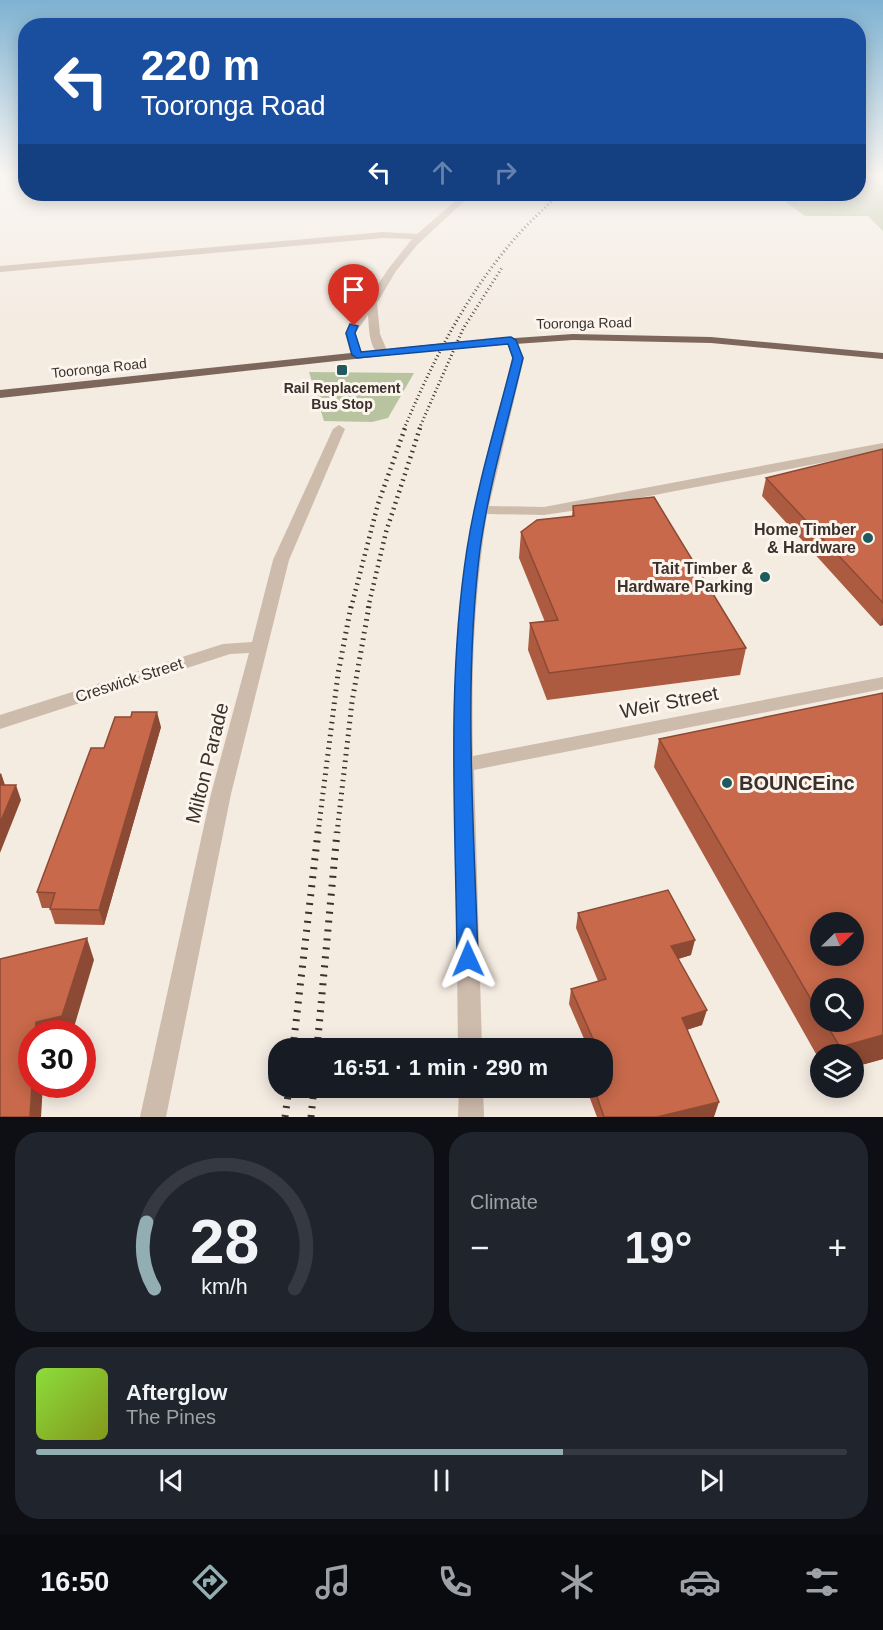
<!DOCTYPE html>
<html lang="en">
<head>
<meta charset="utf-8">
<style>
  :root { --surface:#171b24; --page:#20242c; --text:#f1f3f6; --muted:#9ea1a6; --line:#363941; --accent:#92aeb2 }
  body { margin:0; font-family:Arial,sans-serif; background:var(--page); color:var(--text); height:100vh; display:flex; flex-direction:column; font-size:22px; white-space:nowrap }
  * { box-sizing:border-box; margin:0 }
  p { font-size:20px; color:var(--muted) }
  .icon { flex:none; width:33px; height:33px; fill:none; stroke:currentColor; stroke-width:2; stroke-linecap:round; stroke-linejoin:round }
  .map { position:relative; height:1117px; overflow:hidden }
  .sheet { display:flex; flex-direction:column; gap:15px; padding:15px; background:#0d0f14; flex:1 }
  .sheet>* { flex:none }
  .banner { position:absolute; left:18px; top:18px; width:848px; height:183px; border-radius:24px; box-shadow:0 3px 15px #0003; background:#1a4fa0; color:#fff; overflow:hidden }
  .needle { width:39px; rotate:67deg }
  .buttons { position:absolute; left:810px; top:912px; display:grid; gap:12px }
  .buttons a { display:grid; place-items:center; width:54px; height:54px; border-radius:50%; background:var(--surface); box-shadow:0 3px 15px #0003; font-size:30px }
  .speed { position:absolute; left:18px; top:1020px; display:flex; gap:12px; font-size:30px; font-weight:700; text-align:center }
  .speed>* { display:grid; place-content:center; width:78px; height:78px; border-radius:50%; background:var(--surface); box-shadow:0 3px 15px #0003; line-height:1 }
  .speed .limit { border:9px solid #d22; background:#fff; color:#111 }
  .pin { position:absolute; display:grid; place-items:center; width:51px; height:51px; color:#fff; margin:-62px -26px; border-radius:50% 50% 50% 0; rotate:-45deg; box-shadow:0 0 6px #0007 }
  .pin .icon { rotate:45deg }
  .me { position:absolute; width:66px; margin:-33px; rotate:359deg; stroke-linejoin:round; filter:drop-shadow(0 0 4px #0008) }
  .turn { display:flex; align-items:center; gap:21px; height:126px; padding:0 24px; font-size:27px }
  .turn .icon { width:78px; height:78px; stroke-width:2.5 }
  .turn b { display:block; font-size:42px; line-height:51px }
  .lanes { display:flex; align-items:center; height:57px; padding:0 24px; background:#0003; justify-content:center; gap:30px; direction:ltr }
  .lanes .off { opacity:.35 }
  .big { font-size:45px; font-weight:800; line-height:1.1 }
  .sheet .card { flex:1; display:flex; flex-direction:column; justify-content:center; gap:9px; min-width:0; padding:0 21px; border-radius:24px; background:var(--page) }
  .sheet .dial { align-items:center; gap:0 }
  .dial svg { height:156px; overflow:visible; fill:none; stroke:var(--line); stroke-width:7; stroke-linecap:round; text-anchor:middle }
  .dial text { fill:var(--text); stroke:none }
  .song { display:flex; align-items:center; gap:18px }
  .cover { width:72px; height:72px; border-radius:9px; background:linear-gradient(135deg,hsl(90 70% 55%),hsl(70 70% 35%)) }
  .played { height:6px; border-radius:3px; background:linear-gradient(90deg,var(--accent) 65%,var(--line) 65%) }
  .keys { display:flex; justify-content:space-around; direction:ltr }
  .heat { display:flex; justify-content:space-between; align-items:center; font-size:33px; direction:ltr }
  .sheet .tiles { flex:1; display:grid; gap:15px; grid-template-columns:1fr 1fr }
  .card:last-child { grid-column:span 2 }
  .trip { position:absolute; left:268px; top:1038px; width:345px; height:60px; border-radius:24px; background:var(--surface); box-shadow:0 3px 15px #0003; font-weight:800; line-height:60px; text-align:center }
  .menu { display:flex; height:96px; justify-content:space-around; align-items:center; background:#090b0e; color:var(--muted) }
  .menu .icon { width:42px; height:42px }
  .menu .active { color:var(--accent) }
  .menu b { font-size:27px; color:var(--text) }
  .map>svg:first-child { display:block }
  .green { fill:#b8c4a0 }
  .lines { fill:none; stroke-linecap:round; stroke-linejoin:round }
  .minor { fill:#cdbbac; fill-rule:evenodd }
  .major { fill:#7d675c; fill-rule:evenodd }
  .rail-far3 { stroke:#3b302b; stroke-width:3; stroke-dasharray:1 3; stroke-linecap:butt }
  .rail-far2 { stroke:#3b302b; stroke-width:4.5; stroke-dasharray:1.5 4.5; stroke-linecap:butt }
  .rail-far1 { stroke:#3b302b; stroke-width:5; stroke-dasharray:1.5 5; stroke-linecap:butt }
  .rail { stroke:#3b302b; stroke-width:7; stroke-dasharray:2 7; stroke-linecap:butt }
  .wall { fill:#ac5a40; fill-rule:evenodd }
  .shaded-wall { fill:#8c4a34 }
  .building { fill:#c8694b; stroke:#8c4a34; stroke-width:1.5; fill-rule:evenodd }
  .route { fill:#1a73e8; stroke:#114b97; stroke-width:1.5 }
  .poi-dot { fill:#1f5a5e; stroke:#fbf5ee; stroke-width:2 }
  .labels { text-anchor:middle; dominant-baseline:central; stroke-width:6; stroke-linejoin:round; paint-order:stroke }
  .far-street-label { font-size:14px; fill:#3b302b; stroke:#fbf5ee }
  .far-poi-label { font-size:14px; font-weight:bold; fill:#3b302b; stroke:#fbf5ee }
  .poi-label { font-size:16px; font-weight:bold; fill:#3b302b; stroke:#fbf5ee; text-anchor:end }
  .street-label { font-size:16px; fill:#3b302b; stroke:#fbf5ee }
  .near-street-label { font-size:20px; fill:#3b302b; stroke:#fbf5ee }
  .near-poi-label { font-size:20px; font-weight:bold; fill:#3b302b; stroke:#fbf5ee; text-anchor:start }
</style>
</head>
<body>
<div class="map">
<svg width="883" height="1117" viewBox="0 0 883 1117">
  <rect width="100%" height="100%" fill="#f4ebe1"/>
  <!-- green -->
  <g class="green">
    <path d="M858,175H878L883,186V231L868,216H805L775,194H858Z"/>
    <path d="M309,372L414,373L388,418L372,422L324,421Z"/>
  </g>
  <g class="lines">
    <!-- minor -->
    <g class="minor">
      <path d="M26,175V179L0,181V177Z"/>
      <path d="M464,194H472L417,245L396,271L377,303L380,334L388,353L382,356C369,351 369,328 368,315L355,333L363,355L361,357H353L351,355L345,333L389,268L412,239L383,238L0,272V266L383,232L417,234Z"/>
      <path d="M511,337L516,340L524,358L489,506L544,507L883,443V451L571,511L544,515L487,514C474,594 471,675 473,756L883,677V689L474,770L482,1048H458L454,701L458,639L467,550L474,510L512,358L506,340Z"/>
      <path d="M339,425L345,429L289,560L231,794L166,1117H140L211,794L249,653L230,654L0,729V715L223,644L252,642L273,560L333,429Z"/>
      <path d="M459,1088H483L484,1117H458Z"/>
    </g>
    <!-- major -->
    <path class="major" d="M573,334L711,337L883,353V359L711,343L573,340L455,348L0,398V390L455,342Z"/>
    <!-- rail-far3 -->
    <g class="rail-far3">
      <path d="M404,429C433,360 467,293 517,236C530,221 545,208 559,194"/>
      <path d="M419,429L463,329L503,266"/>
    </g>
    <!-- rail-far2 -->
    <g class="rail-far2">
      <path d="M351,608L378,504L405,428"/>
      <path d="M368,608L386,532L420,428"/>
    </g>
    <!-- rail-far1 -->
    <g class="rail-far1">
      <path d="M318,833L338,674L351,606"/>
      <path d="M337,833L352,702L369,606"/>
    </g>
    <!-- rail -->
    <g class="rail">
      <path d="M293,1048L318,832"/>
      <path d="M317,1048L337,832"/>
      <path d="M285,1117L289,1088"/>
      <path d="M311,1117L314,1088"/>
    </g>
  </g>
  <!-- wall -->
  <g class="wall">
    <path d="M883,449V625L880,626L762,496L766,478Z"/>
    <path d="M573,506L746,648L740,675L547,700L528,650L530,623L545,622L519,558L521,532L572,516Z"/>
    <path d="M883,693V1059L854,1067V1054H820V1061L654,767L659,739ZM820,988L854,1022H820Z"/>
    <path d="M161,727L104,925L55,924L50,909V908H42L37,892L104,748Z"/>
    <path d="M578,913L691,955L678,959L702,1025L687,1030L714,1117H597L586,1088H603V1048H588L569,1004L571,989L598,981L576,928Z"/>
  </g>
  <!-- shaded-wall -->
  <g class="shaded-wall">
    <path d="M883,617V625L880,626Z"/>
    <path d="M157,712L161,727L104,925L99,910Z"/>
    <path d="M1,773L6,788L0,798V774Z"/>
    <path d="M16,785L21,800L0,853V823Z"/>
    <path d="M87,938L94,960L72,1034H35L36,1022Z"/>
    <path d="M695,940L691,955L668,962L671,946Z"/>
    <path d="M707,1010L702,1025L678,1032L682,1018Z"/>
    <path d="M883,1035V1059L854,1067V1054H837L840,1047Z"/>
    <path d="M32,1084H43L41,1117H30Z"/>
    <path d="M719,1102L714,1117H657Z"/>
  </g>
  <!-- building -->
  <g class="building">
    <path d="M883,449V603L766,478Z"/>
    <path d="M654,497L746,648L549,673L530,623L558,620L521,532L537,520L574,516L573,506Z"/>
    <path d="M883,693V1035L840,1047L825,1022H854V988H820V1015L659,739ZM820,922H854V956H820Z"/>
    <path d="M132,712H157L99,910L50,909L55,893L37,892L91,748H104L115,717H131Z"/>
    <path d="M0,785H16L0,823Z"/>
    <path d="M668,890L695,940L671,946L707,1010L682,1018L719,1102L657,1117H604L594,1088H603V1048H597L571,989L606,979L578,913Z"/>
    <path d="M87,938L62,1016L36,1022L35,1034H32V1084L30,1117H0V959Z"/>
  </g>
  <!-- sky -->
  <linearGradient id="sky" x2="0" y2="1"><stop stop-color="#7eb2d2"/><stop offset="0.53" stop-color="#faf6f2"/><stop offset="1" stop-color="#faf6f2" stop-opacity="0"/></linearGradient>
  <rect width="883" height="332" fill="url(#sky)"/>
  <!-- route -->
  <path class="route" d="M350,324L358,326L355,333L361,352L511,337L516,340L523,358C508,421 489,485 480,549C463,685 474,823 478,959L475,965L468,968L460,965L457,959C456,823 446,684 467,549C477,485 497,421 513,358L508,344L357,358L352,355L346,333Z"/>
  <!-- markers -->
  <g class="poi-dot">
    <rect x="336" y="364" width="12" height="12" rx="3"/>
    <circle cx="868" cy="538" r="6"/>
    <circle cx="765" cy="577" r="6"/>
    <circle cx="727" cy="783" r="6"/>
  </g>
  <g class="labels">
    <!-- far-street labels -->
    <g class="far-street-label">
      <text transform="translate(584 323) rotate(-1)">Tooronga Road</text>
      <text transform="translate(99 368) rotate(-6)">Tooronga Road</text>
    </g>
    <!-- far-poi labels -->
    <g class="far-poi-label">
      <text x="342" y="388">Rail Replacement<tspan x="342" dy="16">Bus Stop</tspan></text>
    </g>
    <!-- poi labels -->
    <g class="poi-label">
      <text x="856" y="529">Home Timber<tspan x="856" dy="18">&amp; Hardware</tspan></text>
      <text x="753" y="568">Tait Timber &amp;<tspan x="753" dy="18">Hardware Parking</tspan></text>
    </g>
    <!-- street labels -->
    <g class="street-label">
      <text transform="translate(129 680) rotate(-18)">Creswick Street</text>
    </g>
    <!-- near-street labels -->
    <g class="near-street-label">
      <text transform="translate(669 702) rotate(-11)">Weir Street</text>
      <text transform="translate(207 763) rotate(-76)">Milton Parade</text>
    </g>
    <!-- near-poi labels -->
    <g class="near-poi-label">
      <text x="739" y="783">BOUNCEinc</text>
    </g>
  </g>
</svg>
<div class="buttons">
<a><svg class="needle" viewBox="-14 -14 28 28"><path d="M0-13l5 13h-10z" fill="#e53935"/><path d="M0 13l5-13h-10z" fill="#9ea1a6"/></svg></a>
<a><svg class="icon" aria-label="search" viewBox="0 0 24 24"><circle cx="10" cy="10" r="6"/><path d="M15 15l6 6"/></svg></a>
<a><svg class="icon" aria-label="layers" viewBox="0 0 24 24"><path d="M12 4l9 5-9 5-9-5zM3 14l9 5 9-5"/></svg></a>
</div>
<div class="speed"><div class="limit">30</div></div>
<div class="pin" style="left:354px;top:326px;background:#d93025"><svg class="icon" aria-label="arrive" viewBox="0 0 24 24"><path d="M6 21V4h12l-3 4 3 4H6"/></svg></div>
<svg class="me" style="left:468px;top:959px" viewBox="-20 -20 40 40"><path d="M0-17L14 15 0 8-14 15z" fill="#1a73e8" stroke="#fff" stroke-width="4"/></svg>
<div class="trip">16:51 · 1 min · 290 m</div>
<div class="banner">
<div class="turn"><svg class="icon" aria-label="left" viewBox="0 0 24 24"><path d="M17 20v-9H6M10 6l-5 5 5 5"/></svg><div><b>220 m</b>Tooronga Road</div></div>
<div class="lanes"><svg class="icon" aria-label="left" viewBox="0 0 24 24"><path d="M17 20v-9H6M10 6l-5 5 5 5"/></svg><svg class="icon off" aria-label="ahead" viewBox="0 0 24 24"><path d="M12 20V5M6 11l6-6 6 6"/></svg><svg class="icon off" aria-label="right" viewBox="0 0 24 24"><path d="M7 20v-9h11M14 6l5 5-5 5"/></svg></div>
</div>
</div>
<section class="sheet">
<div class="tiles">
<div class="card dial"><svg viewBox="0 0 100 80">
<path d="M14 69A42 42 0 1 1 86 69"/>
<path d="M14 69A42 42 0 0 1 10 35" stroke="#92aeb2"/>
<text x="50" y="56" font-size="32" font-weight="700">28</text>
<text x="50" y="72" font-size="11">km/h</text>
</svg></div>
<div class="card"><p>Climate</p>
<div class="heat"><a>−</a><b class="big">19°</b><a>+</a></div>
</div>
<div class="card">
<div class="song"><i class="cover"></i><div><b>Afterglow</b><p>The Pines</p></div></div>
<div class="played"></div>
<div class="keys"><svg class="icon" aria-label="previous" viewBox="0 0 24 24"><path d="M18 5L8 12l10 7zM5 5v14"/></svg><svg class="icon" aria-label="pause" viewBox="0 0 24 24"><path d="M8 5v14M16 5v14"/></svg><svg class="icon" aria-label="next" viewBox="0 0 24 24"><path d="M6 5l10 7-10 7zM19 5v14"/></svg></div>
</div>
</div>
</section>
<nav class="menu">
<b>16:50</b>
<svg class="icon active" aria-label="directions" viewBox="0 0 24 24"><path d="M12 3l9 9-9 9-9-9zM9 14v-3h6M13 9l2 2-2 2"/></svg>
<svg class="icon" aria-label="music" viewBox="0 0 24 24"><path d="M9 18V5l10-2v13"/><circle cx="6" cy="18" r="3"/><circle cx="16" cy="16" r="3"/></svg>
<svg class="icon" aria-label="phone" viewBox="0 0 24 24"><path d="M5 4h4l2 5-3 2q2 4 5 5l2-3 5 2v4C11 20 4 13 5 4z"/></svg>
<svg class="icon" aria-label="climate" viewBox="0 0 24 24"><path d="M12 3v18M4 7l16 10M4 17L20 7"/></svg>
<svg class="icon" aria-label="car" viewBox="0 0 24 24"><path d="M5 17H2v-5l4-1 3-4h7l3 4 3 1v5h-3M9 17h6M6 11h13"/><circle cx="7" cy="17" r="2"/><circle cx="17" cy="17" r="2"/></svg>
<svg class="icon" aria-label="filters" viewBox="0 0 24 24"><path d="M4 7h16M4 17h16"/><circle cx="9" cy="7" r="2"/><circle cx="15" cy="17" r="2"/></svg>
</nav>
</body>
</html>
